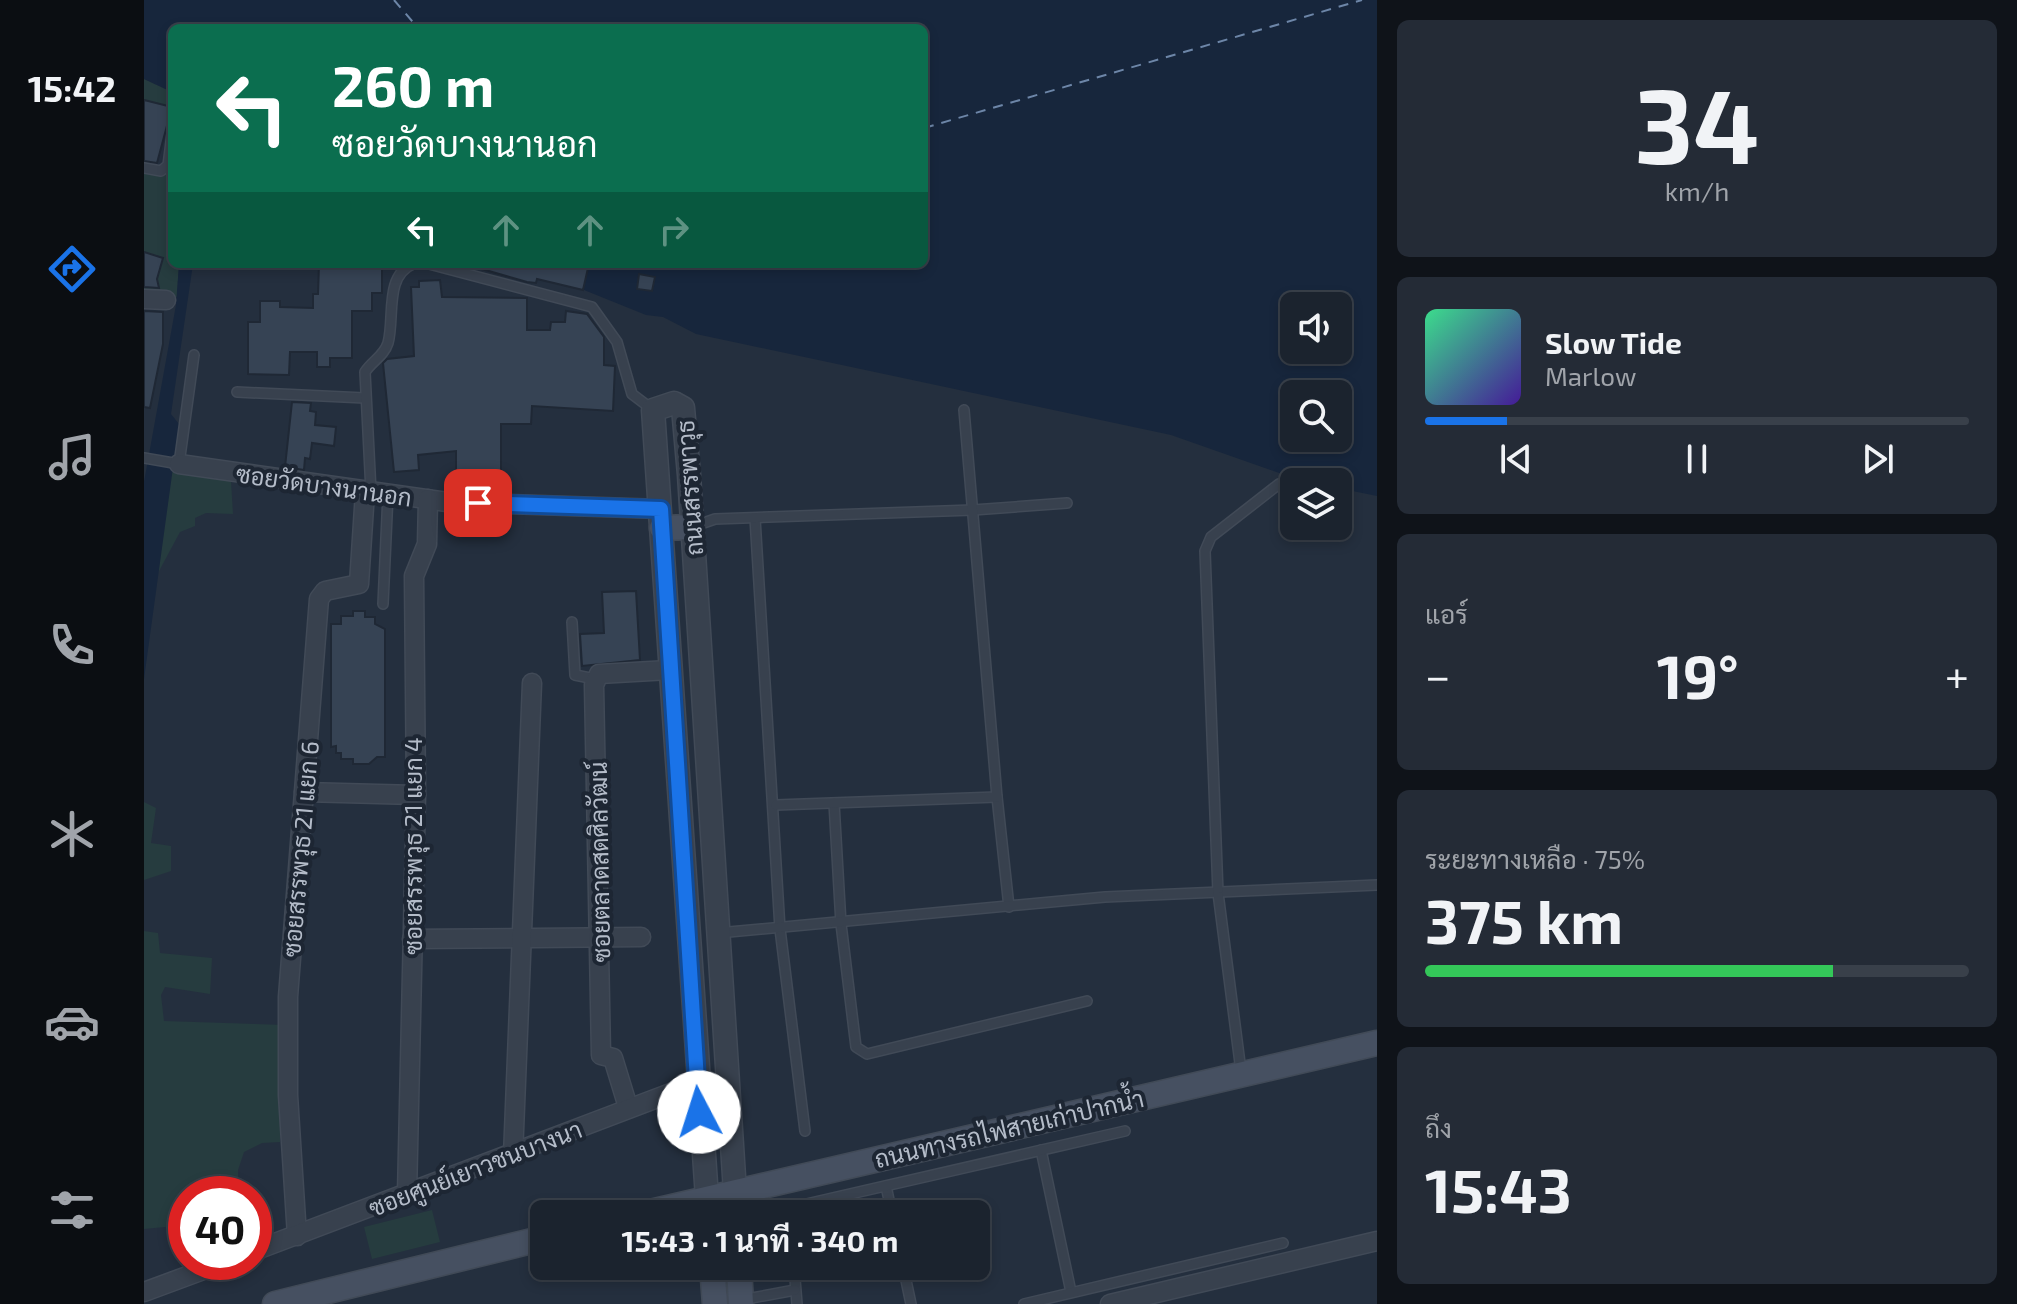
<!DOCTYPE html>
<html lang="th">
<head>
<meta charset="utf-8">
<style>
  :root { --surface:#1b232e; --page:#242b36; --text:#f1f3f6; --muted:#a0a4aa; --line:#39404a; --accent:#1a73e8 }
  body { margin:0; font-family:"Exo 2",Sarabun,sans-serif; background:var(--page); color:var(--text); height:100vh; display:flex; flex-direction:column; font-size:30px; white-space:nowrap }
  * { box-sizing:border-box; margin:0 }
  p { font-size:26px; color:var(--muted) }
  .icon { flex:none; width:44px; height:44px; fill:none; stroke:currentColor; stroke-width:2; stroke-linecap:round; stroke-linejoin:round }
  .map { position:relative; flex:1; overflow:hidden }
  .sheet { display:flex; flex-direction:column; gap:20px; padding:20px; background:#0f1319; width:640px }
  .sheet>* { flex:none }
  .hud { position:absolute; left:24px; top:24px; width:760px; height:244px; border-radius:12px; box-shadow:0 4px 12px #0003,0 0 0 2px var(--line); background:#0b6e4f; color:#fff; overflow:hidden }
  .fabs { position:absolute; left:1136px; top:292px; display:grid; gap:16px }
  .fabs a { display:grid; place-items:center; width:72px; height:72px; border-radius:12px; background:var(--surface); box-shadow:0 4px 12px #0003,0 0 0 2px var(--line); font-size:40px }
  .speed { position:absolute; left:24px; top:1176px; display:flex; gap:16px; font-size:40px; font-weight:700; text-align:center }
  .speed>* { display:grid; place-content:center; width:104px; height:104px; border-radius:50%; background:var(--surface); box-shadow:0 4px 12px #0003,0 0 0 2px var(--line); line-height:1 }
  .speed .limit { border:12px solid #d22; background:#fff; color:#111 }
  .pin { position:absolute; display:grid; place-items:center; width:68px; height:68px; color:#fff; margin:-34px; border-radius:16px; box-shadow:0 4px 12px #0006 }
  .me { position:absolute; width:88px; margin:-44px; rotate:355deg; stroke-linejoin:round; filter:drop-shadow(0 0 6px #0008) }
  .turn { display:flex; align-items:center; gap:28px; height:168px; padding:0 32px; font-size:36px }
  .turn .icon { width:104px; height:104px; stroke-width:2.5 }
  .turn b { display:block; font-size:56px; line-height:68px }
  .lanes { display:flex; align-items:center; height:76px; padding:0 32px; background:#0003; justify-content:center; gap:40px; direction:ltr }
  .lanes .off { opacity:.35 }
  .big { font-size:60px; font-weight:700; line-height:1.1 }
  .sheet .tile { flex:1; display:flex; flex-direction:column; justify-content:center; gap:12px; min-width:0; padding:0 28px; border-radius:12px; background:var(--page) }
  .sheet .dial { align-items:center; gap:0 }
  .dial b { font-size:104px; line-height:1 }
  .song { display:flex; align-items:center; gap:24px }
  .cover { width:96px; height:96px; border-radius:12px; background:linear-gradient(135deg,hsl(150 70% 55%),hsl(260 70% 35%)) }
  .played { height:8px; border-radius:4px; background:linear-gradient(90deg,var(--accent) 15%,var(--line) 15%) }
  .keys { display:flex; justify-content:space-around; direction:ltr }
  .heat { display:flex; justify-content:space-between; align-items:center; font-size:44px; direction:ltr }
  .charge { height:12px; border-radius:6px; background:linear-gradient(90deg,#34c759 75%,var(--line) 0) }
  .trip { position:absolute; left:386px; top:1200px; width:460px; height:80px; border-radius:12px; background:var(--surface); box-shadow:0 4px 12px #0003,0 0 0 2px var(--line); font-weight:700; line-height:80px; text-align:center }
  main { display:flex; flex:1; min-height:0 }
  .tabs { display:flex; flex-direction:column; width:144px; justify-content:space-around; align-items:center; background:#0b0e12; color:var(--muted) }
  .tabs .icon { width:56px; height:56px }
  .tabs .selected { color:var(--accent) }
  .tabs b { font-size:36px; color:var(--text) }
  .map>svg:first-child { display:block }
  .green { fill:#263c3f }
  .water { fill:#17263c; fill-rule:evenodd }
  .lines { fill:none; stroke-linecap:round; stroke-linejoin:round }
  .ferry { stroke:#6d86a8; stroke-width:2; stroke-dasharray:10 8; stroke-linecap:butt }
  .building { fill:#364354; stroke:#1f2835; stroke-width:2 }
  .service-casing { stroke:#414a57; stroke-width:12 }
  .minor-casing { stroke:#414a57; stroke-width:21 }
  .tertiary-casing { stroke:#414a57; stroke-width:25 }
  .secondary-casing { stroke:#414a57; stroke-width:27 }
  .service { stroke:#38414e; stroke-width:9 }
  .minor { stroke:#38414e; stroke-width:18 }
  .tertiary { stroke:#38414e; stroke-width:22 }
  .secondary { stroke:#465061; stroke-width:24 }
  .route-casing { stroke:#114b97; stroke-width:20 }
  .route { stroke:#1a73e8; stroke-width:14 }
  .labels { text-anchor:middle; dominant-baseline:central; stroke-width:8; stroke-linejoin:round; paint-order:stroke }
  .street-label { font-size:24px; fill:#b4bcc9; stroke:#1d2633 }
</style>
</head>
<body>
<main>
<nav class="tabs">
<b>15:42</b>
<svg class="icon selected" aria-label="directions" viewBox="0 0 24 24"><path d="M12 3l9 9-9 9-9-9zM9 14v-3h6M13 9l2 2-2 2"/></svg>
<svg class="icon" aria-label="music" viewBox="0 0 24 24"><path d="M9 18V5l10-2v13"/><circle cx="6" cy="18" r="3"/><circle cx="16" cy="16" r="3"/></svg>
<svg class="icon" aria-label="phone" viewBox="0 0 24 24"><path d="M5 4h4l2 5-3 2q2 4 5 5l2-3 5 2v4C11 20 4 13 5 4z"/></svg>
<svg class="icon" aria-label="climate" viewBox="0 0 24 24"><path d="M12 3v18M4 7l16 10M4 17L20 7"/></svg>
<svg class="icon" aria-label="car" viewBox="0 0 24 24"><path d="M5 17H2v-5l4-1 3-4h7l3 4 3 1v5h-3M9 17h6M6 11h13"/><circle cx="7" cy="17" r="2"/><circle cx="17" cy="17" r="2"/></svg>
<svg class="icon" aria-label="filters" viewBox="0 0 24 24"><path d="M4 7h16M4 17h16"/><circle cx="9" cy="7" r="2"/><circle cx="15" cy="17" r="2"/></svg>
</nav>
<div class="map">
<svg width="1233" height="1304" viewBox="0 0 1233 1304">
  <rect width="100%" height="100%" fill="#242f3e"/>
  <!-- green -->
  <g class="green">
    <path d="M0,79L28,92V113L0,106Z"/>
    <path d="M28,172V264H35L33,297L0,290V173L17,176Z"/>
    <path d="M26,471L87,481L89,514L62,513L51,518V526L36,532L14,573Z"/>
    <path d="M0,802L12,808L7,843L27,846V871L0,880Z"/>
    <path d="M0,931L14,933L16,953L68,958L66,994L21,987L17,995L20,1021L140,1025L136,1142L118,1143L100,1152L94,1170V1194H42V1225L0,1229Z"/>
    <path d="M288,1210L296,1242L228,1259L220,1227Z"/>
  </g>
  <!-- water -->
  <g class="water">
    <path d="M0,0H1233V496L1194,488V482L1158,481L1027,435L552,334L519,317L502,315L440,290L355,264H780V28H28V92L0,79ZM1150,306H1194V350H1150ZM1150,394H1194V438H1150Z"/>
    <path d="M35,264H49L27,414L35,424L0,679V482L32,305Z"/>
  </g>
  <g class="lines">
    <!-- ferry -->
    <g class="ferry">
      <path d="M250,0L274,28"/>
      <path d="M780,128L1218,0"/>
    </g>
  </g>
  <!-- building -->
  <g class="building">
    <path d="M0,100L28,107L13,163L0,161Z"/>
    <path d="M0,252L19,258L13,279L15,288L0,287Z"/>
    <path d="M175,264H238V293H228V311H208V358H186V367H173V352H146L145,375L104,374V322H116V301H136V307L169,308V294H174Z"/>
    <path d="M332,264H423L444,268L439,290L393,279L392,283L383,282L331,267Z"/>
    <path d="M495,274L511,277L508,291L493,289Z"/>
    <path d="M296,280L298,297L383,298V330H406L407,322H421L422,311L443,314L460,337V365L471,366L469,411L388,406L387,424H357V474H312V451L274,455L275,470L250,472L239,363L243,359L270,356L267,287H275V281Z"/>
    <path d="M0,311L19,312V344L6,408L0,407Z"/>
    <path d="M148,402L167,403L166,411L172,412L171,425L192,427L190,446L168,443L166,459L161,458L160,470L141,467Z"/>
    <path d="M492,591L496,660L438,666L436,634L460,633L458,592Z"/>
    <path d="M209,611H221V617H231V624L241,629V757H233L225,764H209V759H197V753H192V746L187,747V624H197V616H209Z"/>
  </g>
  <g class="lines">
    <!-- service casing -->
    <g class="service-casing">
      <g id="service">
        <path d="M0,168L17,171L24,165L28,134"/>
        <path d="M285,264L448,307L473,342L488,394L509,410"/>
        <path d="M93,392L221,398"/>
        <path d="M0,458L35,464L50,355"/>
        <path d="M227,492L221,372C228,361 240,356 244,343C251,317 240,276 269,264"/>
        <path d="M611,518L636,929L661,1131"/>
        <path d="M548,527L571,519L829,510L923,503"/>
        <path d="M239,604L244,494"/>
        <path d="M428,622L431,675L451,679"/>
        <path d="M853,797L865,907"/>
        <path d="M690,803L697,924L712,1047L723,1054L943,1001"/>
        <path d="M632,805L853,797L820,410"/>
        <path d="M574,933L961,897L1233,885"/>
        <path d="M1097,1071L1074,893L1061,551L1067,537L1135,484"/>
        <path d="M897,1150L927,1292"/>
        <path d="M742,1186L748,1214"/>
        <path d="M645,1214V1208L981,1131"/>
        <path d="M650,1266L653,1304"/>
        <path d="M759,1266L767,1304"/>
        <path d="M597,1300L651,1290"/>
        <path d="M880,1304L1139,1243"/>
      </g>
    </g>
    <!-- minor casing -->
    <g class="minor-casing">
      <g id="minor">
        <path d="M0,299L22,300"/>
        <path d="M35,464L303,502L517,509"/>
        <path d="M160,792L272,795"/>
        <path d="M268,939L497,937"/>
        <path d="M484,1107L469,1058L457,1055L450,685L455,674L525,670"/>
        <path d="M369,1156L388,683"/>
        <path d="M263,1195L272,795L270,576L283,544L284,499"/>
        <path d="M153,1236L144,1095V997L175,599L181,591L215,584L221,492"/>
        <path d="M110,1251L553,1083"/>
        <path d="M0,1292L81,1262"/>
        <path d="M966,1304L1233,1241"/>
      </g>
    </g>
    <!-- tertiary casing -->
    <g class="tertiary-casing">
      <path id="tertiary" d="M563,1198L509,410L530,403L539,408L545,475L591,1192"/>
    </g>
    <!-- secondary casing -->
    <g class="secondary-casing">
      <g id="secondary">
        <path d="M518,528L548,527"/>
        <path d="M498,1214L1233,1043"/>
        <path d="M568,1266L571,1304"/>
        <path d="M595,1266L597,1304"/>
        <path d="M131,1304L400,1238"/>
      </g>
    </g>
    <!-- service -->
    <use href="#service" class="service"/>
    <!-- minor -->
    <use href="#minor" class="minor"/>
    <!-- tertiary -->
    <use href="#tertiary" class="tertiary"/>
    <!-- secondary -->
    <use href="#secondary" class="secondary"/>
  </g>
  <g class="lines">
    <!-- route casing -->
    <g class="route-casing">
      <path id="route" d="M334,503L517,509L555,1112"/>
    </g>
    <!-- route -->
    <use href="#route" class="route"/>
  </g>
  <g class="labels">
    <!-- street labels -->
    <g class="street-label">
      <text transform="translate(180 485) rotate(8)">ซอยวัดบางนานอก</text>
      <text transform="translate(545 488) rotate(-94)">ถนนสรรพาวุธ</text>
      <text transform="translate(268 846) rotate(-90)">ซอยสรรพวุธ 21 แยก 4</text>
      <text transform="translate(156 849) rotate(-85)">ซอยสรรพวุธ 21 แยก 6</text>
      <text transform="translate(455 862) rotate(-91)">ซอยตลาดสดศิลวัฒน์</text>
      <text transform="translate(865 1128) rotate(-13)">ถนนทางรถไฟสายเก่าปากน้ำ</text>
      <text transform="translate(331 1168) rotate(-21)">ซอยศูนย์เยาวชนบางนา</text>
    </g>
  </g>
</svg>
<div class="fabs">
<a><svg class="icon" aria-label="sound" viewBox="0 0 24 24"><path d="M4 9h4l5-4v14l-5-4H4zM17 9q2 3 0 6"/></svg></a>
<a><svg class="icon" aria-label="search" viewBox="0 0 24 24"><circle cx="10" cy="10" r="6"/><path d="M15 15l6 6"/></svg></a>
<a><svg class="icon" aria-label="layers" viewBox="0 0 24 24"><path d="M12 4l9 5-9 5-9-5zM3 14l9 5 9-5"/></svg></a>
</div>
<div class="speed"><div class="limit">40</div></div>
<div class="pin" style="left:334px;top:503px;background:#d93025"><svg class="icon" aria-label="arrive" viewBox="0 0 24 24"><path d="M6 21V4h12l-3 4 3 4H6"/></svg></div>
<svg class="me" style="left:555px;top:1112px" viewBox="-20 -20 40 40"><circle r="19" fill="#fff"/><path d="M0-13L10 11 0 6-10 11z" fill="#1a73e8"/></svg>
<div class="trip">15:43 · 1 นาที · 340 m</div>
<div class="hud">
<div class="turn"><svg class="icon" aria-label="left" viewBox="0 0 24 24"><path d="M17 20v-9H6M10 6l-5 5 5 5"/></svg><div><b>260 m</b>ซอยวัดบางนานอก</div></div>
<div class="lanes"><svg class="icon" aria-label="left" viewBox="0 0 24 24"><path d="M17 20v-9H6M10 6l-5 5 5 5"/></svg><svg class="icon off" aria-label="ahead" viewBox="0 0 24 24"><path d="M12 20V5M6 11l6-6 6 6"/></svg><svg class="icon off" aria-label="ahead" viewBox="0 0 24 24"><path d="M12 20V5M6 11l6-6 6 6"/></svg><svg class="icon off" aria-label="right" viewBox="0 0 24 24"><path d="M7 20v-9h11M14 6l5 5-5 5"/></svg></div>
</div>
</div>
<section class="sheet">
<div class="tile dial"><b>34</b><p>km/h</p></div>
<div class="tile">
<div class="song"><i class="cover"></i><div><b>Slow Tide</b><p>Marlow</p></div></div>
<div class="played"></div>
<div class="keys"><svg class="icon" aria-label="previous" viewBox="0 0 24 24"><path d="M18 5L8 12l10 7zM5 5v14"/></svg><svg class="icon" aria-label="pause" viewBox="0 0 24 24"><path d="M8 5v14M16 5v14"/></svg><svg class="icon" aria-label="next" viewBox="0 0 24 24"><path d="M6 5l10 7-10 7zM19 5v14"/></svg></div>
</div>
<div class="tile"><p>แอร์</p>
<div class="heat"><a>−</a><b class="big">19°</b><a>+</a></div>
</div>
<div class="tile"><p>ระยะทางเหลือ · 75%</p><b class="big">375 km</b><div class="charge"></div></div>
<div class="tile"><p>ถึง</p><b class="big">15:43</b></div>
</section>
</main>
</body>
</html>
